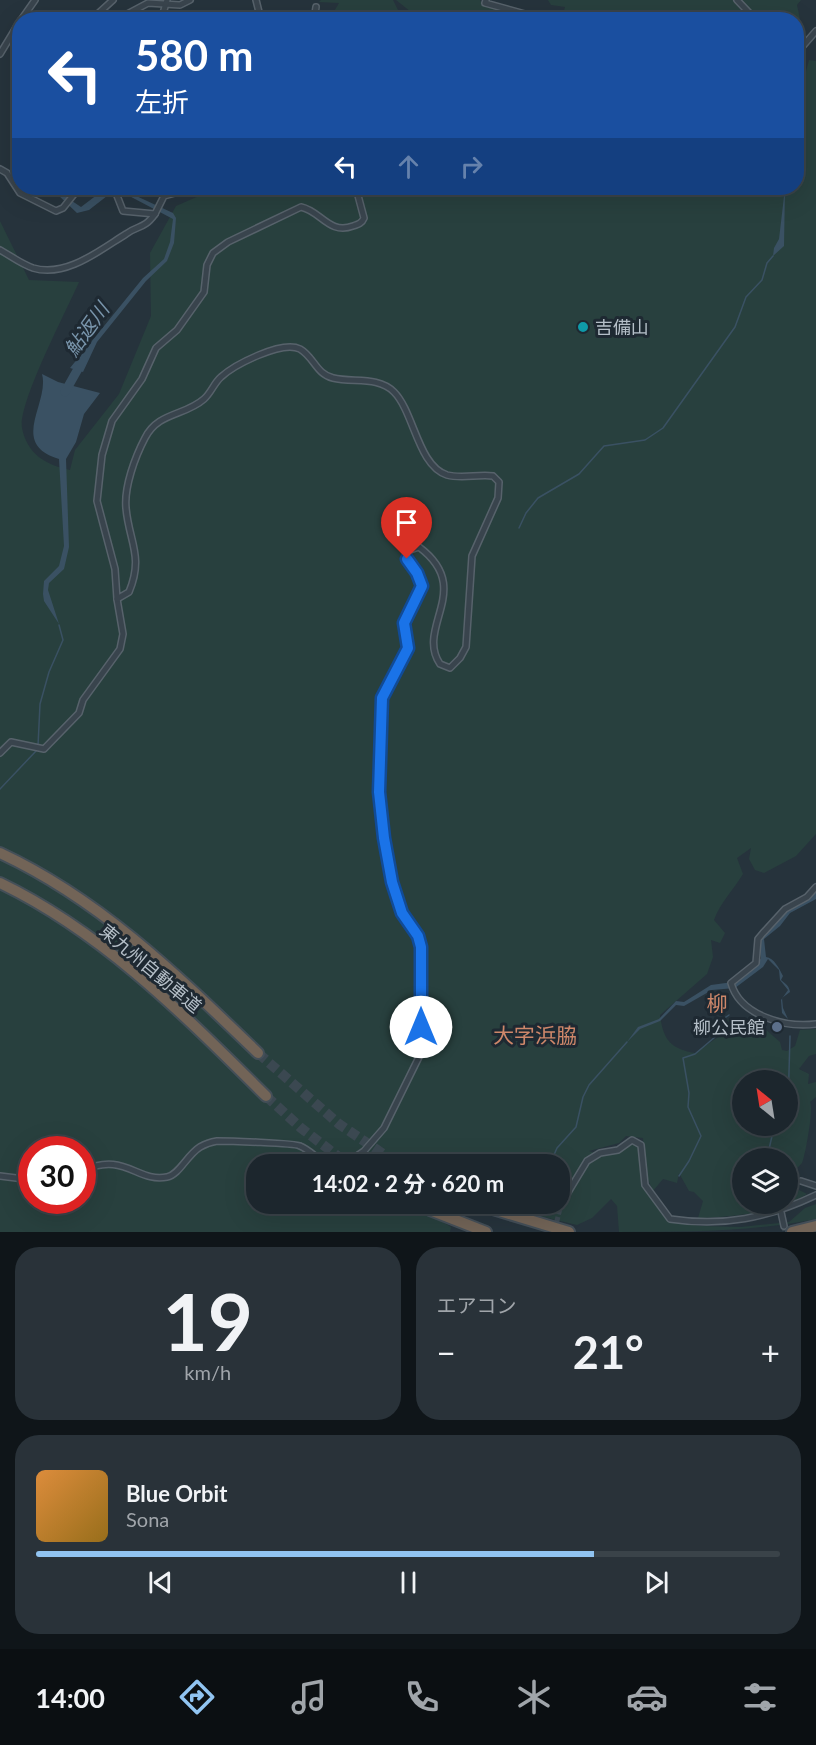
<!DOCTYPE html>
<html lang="ja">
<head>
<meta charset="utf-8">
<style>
  :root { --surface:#1c262d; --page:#293239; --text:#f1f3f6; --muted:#a0a5aa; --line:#3a4349; --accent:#91c4f1 }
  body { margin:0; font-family:Lato,"Noto Sans JP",sans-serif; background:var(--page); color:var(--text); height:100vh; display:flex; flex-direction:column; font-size:22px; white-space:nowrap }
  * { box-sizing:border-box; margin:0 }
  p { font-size:20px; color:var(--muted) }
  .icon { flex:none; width:33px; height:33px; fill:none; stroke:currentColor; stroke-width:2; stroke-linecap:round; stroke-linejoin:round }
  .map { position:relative; height:1232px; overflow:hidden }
  .sheet { display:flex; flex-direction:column; gap:15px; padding:15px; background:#0f1519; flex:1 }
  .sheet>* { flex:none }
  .top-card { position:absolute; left:12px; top:12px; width:792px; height:183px; border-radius:24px; box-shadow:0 6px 24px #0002,0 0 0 2px var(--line); background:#1a4fa0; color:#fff; overflow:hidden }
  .needle { width:39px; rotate:330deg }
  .controls { position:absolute; left:732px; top:1070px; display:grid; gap:12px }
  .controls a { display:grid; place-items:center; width:66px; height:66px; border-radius:50%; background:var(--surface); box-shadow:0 6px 24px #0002,0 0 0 2px var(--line); font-size:30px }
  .speed { position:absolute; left:18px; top:1136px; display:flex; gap:12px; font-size:30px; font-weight:700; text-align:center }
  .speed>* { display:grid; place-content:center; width:78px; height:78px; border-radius:50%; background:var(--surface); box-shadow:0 6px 24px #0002,0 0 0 2px var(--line); line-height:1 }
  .speed .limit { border:9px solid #d22; background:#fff; color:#111 }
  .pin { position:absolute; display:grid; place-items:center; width:51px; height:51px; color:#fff; margin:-62px -26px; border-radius:50% 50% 50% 0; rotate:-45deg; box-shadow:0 0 6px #0007 }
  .pin .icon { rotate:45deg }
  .me { position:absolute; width:66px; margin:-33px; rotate:0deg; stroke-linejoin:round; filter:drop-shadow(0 0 4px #0008) }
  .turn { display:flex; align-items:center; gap:21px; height:126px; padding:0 24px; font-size:27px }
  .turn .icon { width:78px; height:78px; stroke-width:2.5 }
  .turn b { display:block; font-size:42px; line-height:51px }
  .lanes { display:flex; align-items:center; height:57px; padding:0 24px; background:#0003; justify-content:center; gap:30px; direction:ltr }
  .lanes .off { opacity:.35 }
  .big { font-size:45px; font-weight:700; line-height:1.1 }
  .sheet .tile { flex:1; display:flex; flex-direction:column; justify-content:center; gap:9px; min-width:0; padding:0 21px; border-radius:24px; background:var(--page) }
  .sheet .dial { align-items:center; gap:0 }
  .dial b { font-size:78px; line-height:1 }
  .song { display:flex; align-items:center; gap:18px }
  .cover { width:72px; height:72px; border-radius:9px; background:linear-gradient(135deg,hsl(30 70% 55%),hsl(40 70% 35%)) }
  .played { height:6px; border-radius:3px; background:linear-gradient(90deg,var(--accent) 75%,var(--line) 75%) }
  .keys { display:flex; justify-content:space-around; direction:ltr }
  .heat { display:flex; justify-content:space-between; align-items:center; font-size:33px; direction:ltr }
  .sheet .tiles { flex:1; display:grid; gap:15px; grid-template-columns:1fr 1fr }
  .tile:last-child { grid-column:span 2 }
  .trip { position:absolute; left:246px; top:1154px; width:324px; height:60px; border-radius:24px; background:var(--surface); box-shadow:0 6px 24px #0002,0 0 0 2px var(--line); font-weight:700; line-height:60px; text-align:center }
  .menu { display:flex; height:96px; justify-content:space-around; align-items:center; background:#0b0f12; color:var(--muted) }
  .menu .icon { width:42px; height:42px }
  .menu .current { color:var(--accent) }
  .menu b { font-size:27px; color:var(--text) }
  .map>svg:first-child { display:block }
  .green { fill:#28403e; fill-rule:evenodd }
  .water { fill:#3a5163 }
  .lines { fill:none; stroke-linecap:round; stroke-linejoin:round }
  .stream { stroke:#3a5163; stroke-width:1.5 }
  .river { stroke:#3a5163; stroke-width:9 }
  .minor-tunnel { stroke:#3b4851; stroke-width:5; stroke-dasharray:5 2.5; stroke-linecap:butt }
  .motorway-tunnel { stroke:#3b4851; stroke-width:10; stroke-dasharray:10 5; stroke-linecap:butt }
  .minor-casing { stroke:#57626b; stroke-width:8 }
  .motorway-casing { stroke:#444f58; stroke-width:14 }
  .minor { stroke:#39444d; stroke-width:5 }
  .motorway { stroke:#726457; stroke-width:10 }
  .route-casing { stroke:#114b97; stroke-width:15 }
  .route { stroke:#1a73e8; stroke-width:10 }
  .culture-dot { fill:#0f9aa8; stroke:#1e2932; stroke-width:2 }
  .service-dot { fill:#5c6f8a; stroke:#1e2932; stroke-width:2 }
  .labels { text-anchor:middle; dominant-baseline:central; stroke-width:6; stroke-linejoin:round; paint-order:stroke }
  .poi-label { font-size:18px; fill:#b5bfc8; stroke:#1e2932; text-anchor:start }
  .street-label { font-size:18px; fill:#b5bfc8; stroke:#1e2932 }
  .water-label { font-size:20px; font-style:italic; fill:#7894aa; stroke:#1e2932 }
  .quarter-label { font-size:21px; fill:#ce876a; stroke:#1e2932 }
</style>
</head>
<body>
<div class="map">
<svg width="816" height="1232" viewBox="0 0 816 1232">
  <rect width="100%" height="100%" fill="#26333c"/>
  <!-- green -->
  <g class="green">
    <path d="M321,0H393L398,10L383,19H341L332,15L339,3L319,2Z"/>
    <path d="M396,0H480L484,6L537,18L545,14H563L565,7L551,5L548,0H734L741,11L740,19H412L411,12Z"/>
    <path d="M736,0H801L797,5L800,19L797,23L796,20L759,19Z"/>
    <path d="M809,60L816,61V834L796,856L764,873L755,870L749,859L751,848L737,858L743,874C734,889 720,903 714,920L725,933L720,943L711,940L713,957L707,974L660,1015C663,1039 670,1049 695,1053L724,1033L721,1023L732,1018L755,1032L764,1028L780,1042L782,1050L787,1051L795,1046L800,1030L816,1029V1054L809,1056L799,1069L809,1074L808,1084L816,1082V1097L810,1102C814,1108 805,1157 802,1163C798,1168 792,1172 788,1177V1158H742V1203H788V1195L799,1190L807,1194C777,1213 734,1217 698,1218L703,1201L694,1192L689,1191L679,1173L677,1183L663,1179L653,1191L646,1175L643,1138L626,1136L619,1143L589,1151C609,1158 615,1152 633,1143L639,1146L641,1183L669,1222L702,1226L741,1227L789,1222L805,1208L816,1204V1219C751,1232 686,1232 619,1232L617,1206L611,1199L592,1218L577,1225L510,1209L509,1203H560V1164H256V1203H432L428,1213L451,1227L450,1232H0V221L29,280L79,282C67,310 18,403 22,428C27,454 46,465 70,470L75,450L119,394L151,316L150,253L176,206L217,188H796L797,87L804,79ZM742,1080H788V1125H742ZM32,1149H82V1200H32Z"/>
  </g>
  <!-- water -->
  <g class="water">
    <path d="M39,188L54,189L81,207L106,188H119L173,213L176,218L174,243L167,261L146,281L97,342L83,372L70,368L143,278L164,259L170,242L173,219L116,189L89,210L77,213L56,193Z"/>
    <path d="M785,188L784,246L773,256L774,248L779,239Z"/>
    <path d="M42,374L58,382L100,393L84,414L76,442L66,459L69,547L64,569L49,583L48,590L59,624L44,601L43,594L44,581L59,566L64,546L59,459C8,444 50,403 42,374Z"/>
    <path d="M816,891V899L790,913L780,926L764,939L766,957C774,958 779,968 783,976L781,980C786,984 789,986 790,992L782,998L783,1008L788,1019L782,1013L781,1000L788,990L780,980L779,970L768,959L763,967L735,988L712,990L684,1006L676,1005L660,1021L640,1029L627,1042L638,1027L659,1019L676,1001L684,1002L711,985L733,982L758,963L761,958L759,945L764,935L787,911L808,899Z"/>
  </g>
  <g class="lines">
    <!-- stream -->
    <g class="stream">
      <path d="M519,528L526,513L538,498L579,474L604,446L645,440L663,428L735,327L746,297L762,280L767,263L773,256"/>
      <path d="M38,746L40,704L49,672L63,640L59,625"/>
      <path d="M0,789L36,751"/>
      <path d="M788,1108L790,1036"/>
      <path d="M767,1158L772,1136L779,1125"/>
      <path d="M550,1164L557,1148L576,1127L583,1097L589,1085L627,1042"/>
      <path d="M679,1176L689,1161L701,1136L688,1107L689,1093L683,1058L695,1054L715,1037L717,1023L729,1015"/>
    </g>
    <!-- river -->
    <path class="river" d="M65,392L83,360"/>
    <!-- minor-tunnel -->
    <g class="minor-tunnel">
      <path d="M784,1226L785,1232"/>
      <path d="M555,1229L561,1204"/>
    </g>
    <!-- motorway-tunnel -->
    <g class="motorway-tunnel">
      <path d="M258,1053L339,1124L398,1164"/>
      <path d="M266,1096L301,1128L348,1164"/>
      <path d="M416,1203L430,1210"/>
    </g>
    <!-- minor casing -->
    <g class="minor-casing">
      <g id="minor">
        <path d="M256,0L261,20"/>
        <path d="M486,0L485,3L525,14"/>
        <path d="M737,0L756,20"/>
        <path d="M21,20L35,0"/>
        <path d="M91,20L113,0"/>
        <path d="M116,20L148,3L180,5L190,0"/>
        <path d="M161,20L167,0"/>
        <path d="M314,20L316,7"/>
        <path d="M428,20L445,15L455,20"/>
        <path d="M0,54L20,21"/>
        <path d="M796,54L816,31"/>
        <path d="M0,169L7,173L20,193L56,211L63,208L79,188"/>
        <path d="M114,188L123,211L155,214L164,196L193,188"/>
        <path d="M0,250C11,256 21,264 33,268C66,278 100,250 126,234C140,224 143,230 155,214"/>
        <path d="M0,753L11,742L44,749L79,713L83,700L120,649L123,634L117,599"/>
        <path d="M816,887L807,897L785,909L763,933L758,939L756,963L731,983C740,1016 786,1028 816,1024"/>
        <path d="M345,1164L364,1151L384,1128L419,1057L421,1038V947L418,936L402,913L392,882L381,823L379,792L382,698L408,648L404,623L422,586L417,573L406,556L410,550L419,547C475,589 415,627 440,664L450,668L460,658L466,647L472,556L498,498L499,482L493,476C478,474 462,479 447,475C418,466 414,412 394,392C378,376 353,383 333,378C316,374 314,357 300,349C282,340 234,365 221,377C214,383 211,393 204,399C185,416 158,412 145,438C135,457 124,487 126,508C129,542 144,556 129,592L117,599L115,569L97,501L102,455L112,421L142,379L156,348L177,330L204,292L207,265L213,253L228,242L301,207C321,211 329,235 353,226C359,224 362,223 364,218L356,188"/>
        <path d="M82,1171C125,1151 137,1183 167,1177C179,1175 187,1155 200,1147C205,1144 211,1142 217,1141C227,1141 295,1143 300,1146C310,1150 317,1159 327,1164"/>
        <path d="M0,1176L32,1180"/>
        <path d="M801,1181L816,1186"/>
        <path d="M561,1204L587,1161L600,1153L618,1150L632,1140L641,1145L645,1185L670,1219C723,1227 768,1218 816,1195"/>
        <path d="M781,1212L784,1226"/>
      </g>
    </g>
    <!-- motorway casing -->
    <g class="motorway-casing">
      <g id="motorway">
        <path d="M0,853C101,900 179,977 258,1053"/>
        <path d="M0,883C104,933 185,1016 266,1096"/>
        <path d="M473,1203L569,1232"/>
        <path d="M430,1210L486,1232"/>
        <path d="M792,1232L816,1226"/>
      </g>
    </g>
    <!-- minor -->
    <use href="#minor" class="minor"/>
    <!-- motorway -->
    <use href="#motorway" class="motorway"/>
  </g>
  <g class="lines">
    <!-- route casing -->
    <g class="route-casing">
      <path id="route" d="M407,559L417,573L422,586L404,623L408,648L382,698L379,792L384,838L392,882L402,913L418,936L421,947V1027"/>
    </g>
    <!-- route -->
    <use href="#route" class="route"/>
  </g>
  <!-- markers -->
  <circle class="culture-dot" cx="583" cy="327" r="6"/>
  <circle class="service-dot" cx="777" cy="1027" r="6"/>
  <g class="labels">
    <!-- poi labels -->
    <g class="poi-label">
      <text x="595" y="327">吉備山</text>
      <text x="765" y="1027" text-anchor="end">柳公民館</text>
    </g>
    <!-- street labels -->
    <g class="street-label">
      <text transform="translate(151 968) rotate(40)">東九州自動車道</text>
    </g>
    <!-- water labels -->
    <g class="water-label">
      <text transform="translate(86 329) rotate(-54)">鮎返川</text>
    </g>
    <!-- quarter labels -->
    <g class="quarter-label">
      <text x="717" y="1002">柳</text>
      <text x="535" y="1034">大字浜脇</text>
    </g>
  </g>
</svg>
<div class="controls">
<a><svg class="needle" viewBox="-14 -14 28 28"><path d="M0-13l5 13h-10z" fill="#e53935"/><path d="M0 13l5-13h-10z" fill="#a0a5aa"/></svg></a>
<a><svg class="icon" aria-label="layers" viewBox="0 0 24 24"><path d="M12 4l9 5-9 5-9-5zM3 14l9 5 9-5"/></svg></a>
</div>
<div class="speed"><div class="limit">30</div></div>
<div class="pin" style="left:407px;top:559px;background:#d93025"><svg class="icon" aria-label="arrive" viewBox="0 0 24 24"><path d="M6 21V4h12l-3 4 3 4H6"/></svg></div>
<svg class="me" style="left:421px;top:1027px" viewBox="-20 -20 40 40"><circle r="19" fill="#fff"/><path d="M0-13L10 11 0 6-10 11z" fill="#1a73e8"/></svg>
<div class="trip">14:02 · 2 分 · 620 m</div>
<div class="top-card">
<div class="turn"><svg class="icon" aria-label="left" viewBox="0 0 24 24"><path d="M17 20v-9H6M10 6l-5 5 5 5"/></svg><div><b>580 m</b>左折</div></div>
<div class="lanes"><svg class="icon" aria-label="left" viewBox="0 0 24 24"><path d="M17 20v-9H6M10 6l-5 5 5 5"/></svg><svg class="icon off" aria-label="ahead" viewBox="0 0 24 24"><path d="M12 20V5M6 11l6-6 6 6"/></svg><svg class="icon off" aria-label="right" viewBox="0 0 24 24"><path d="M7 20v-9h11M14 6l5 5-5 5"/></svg></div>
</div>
</div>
<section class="sheet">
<div class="tiles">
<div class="tile dial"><b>19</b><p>km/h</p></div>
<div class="tile"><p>エアコン</p>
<div class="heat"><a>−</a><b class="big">21°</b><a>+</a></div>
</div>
<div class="tile">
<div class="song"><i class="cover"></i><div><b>Blue Orbit</b><p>Sona</p></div></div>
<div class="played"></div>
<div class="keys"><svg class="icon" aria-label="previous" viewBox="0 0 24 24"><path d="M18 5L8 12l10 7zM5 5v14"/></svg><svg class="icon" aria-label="pause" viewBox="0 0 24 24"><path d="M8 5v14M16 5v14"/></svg><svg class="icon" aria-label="next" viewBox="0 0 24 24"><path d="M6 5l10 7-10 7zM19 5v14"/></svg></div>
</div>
</div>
</section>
<nav class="menu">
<b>14:00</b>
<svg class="icon current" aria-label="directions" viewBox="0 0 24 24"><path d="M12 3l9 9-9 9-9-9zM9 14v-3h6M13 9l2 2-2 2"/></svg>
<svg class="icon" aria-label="music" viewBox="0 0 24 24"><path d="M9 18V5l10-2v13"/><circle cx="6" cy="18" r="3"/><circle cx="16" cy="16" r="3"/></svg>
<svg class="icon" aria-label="phone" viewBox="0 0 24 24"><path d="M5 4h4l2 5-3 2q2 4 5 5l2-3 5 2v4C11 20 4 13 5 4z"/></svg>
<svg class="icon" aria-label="climate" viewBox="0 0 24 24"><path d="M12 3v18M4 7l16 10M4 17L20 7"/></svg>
<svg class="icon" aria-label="car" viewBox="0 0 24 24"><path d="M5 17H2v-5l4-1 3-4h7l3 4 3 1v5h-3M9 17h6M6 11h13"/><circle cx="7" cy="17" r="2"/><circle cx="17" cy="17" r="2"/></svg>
<svg class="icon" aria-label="filters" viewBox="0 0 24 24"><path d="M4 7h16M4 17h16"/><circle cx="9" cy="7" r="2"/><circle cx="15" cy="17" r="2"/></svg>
</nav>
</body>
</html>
